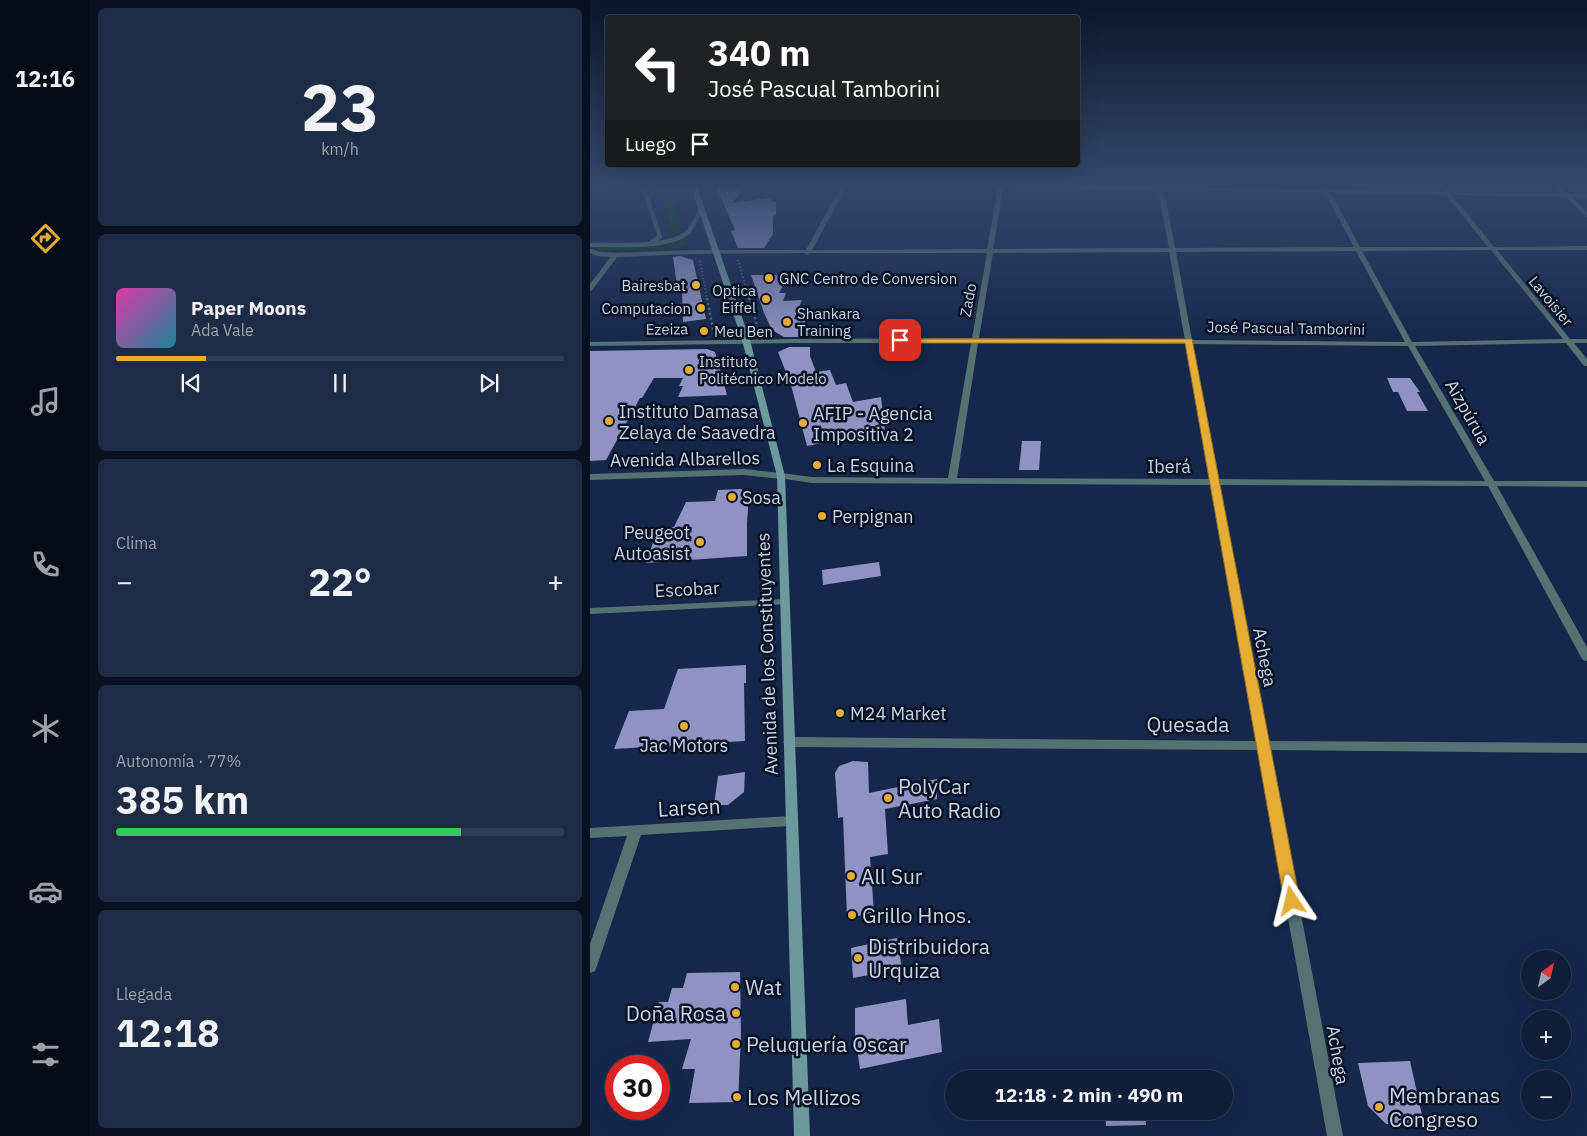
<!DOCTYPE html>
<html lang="es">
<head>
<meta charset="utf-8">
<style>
  :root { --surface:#101e39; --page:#1e2b44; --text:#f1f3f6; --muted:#9ca2ae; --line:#303c53; --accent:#e5ad36 }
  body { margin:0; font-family:"IBM Plex Sans",sans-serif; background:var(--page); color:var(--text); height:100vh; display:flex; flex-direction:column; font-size:19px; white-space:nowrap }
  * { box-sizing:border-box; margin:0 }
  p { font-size:16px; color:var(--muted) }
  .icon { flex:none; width:28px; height:28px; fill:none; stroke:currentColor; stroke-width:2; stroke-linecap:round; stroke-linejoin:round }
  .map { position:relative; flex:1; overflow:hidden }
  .details { display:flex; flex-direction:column; gap:8px; padding:8px; background:#09101f; width:500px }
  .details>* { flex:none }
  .guide { position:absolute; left:15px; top:15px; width:475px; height:152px; border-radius:5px; box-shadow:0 5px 20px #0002,0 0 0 1px var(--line); background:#202124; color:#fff; overflow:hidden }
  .needle { width:32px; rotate:33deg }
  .fabs { position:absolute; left:931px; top:950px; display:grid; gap:10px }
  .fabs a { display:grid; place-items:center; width:50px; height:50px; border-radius:50%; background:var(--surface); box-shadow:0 5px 20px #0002,0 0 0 1px var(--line); font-size:25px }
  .speed { position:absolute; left:15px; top:1055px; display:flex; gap:10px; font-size:25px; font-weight:700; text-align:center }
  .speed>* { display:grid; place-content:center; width:65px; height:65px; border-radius:50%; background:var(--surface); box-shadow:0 5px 20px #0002,0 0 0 1px var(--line); line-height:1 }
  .speed .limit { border:8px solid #d22; background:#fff; color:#111 }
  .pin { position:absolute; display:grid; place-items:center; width:42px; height:42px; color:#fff; margin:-21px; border-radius:10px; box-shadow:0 2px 8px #0006 }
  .me { position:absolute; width:55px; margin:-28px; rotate:350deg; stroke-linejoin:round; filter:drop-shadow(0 0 4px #0008) }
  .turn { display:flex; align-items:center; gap:18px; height:105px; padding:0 20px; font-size:22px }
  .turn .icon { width:65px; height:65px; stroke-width:2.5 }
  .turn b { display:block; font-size:35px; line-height:42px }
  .then { display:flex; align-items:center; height:48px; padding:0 20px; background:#0003; gap:10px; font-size:19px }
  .big { font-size:38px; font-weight:800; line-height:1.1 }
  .details .card { flex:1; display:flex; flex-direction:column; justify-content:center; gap:8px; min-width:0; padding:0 18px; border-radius:8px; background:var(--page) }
  .details .dial { align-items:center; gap:0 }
  .dial b { font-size:65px; line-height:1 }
  .song { display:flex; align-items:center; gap:15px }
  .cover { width:60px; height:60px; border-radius:8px; background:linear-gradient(135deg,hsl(320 70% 55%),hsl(190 70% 35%)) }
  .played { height:5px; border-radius:2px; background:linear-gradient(90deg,var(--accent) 20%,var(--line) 20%) }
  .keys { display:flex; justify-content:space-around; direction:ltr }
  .heat { display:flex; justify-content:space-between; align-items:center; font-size:28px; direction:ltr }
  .charge { height:8px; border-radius:4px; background:linear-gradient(90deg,#34c759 77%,var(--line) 0) }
  .trip { position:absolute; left:355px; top:1070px; width:288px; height:50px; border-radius:25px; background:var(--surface); box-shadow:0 5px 20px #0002,0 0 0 1px var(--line); font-weight:800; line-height:50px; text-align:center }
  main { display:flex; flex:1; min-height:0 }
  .tabs { display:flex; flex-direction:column; width:90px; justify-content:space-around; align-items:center; background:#060c17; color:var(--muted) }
  .tabs .icon { width:35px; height:35px }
  .tabs .on { color:var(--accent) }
  .tabs b { font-size:22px; color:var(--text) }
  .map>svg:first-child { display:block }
  .green { fill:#0c4505 }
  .building { fill:#8f92c2 }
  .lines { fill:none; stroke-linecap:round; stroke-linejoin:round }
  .path-far1 { stroke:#5c6d8b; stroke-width:2; stroke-dasharray:1 2.5; stroke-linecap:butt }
  .path { stroke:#5c6d8b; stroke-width:2.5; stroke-dasharray:2 3; stroke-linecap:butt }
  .service { stroke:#557172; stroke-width:4.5 }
  .minor { fill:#557172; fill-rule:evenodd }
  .tertiary { fill:#557172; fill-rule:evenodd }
  .secondary { fill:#6c999c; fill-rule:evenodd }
  .route { fill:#e5ad36; stroke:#957023 }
  .poi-dot { fill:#e5ad36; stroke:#091222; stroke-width:2 }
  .labels { text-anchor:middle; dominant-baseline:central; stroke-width:5; stroke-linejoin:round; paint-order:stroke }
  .far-poi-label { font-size:15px; fill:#c6d3ea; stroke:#091222; text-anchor:start }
  .far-street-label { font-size:15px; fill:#c6d3ea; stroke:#091222 }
  .poi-label { font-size:18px; fill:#c6d3ea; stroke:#091222; text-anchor:start }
  .street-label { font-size:18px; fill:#c6d3ea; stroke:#091222 }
  .near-street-label { font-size:21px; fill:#c6d3ea; stroke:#091222 }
  .near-poi-label { font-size:21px; fill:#c6d3ea; stroke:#091222; text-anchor:start }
</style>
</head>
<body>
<main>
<nav class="tabs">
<b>12:16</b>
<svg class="icon on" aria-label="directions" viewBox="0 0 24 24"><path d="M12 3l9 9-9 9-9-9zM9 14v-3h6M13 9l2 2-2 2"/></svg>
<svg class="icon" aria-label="music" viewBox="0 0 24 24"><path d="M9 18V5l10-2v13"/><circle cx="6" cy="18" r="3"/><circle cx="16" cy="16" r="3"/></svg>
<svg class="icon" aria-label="phone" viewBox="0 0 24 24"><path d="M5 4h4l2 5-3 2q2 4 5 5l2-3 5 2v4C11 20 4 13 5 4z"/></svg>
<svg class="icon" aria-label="climate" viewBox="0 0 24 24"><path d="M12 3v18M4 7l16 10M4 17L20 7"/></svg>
<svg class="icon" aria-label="car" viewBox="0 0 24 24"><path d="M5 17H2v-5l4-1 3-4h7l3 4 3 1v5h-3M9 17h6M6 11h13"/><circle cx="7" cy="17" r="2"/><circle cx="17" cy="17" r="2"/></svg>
<svg class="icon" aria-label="filters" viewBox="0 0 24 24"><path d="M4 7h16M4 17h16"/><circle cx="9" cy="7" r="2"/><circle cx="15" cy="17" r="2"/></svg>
</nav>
<section class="details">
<div class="card dial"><b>23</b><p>km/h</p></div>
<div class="card">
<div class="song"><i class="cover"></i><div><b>Paper Moons</b><p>Ada Vale</p></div></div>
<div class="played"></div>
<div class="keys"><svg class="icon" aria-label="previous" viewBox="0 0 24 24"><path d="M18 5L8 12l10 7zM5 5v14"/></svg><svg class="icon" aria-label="pause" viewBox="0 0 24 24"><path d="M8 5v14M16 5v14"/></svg><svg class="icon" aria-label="next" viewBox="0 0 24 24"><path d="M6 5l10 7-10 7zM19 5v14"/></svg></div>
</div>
<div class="card"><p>Clima</p>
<div class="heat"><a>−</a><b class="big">22°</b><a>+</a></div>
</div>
<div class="card"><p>Autonomía · 77%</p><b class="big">385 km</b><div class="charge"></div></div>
<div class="card"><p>Llegada</p><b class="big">12:18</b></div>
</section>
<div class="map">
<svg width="997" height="1136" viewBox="0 0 997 1136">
  <rect width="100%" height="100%" fill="#15284c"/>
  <!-- green -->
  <g class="green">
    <path d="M61,193L82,194L91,227L87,234L75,236V234L83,233L73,196L62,197Z"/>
    <path d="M95,240L96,245L89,248L14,250L12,252L7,250L8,247L71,245Z"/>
  </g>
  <!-- building -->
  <g class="building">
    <path d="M125,184L157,185L142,203L177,198L186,202V215L183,216V234L174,248H148L141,231L145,230Z"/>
    <path d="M90,256L103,260L116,319L93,322L92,291L88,292L83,257Z"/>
    <path d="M161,275H198L189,293H196L193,301L212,300L204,319H216L210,337H194L182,330L174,313Z"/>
    <path d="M199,347H220V356L226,372L240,370L246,385L256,383L263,402L291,397L295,431L217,446L201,385L188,352Z"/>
    <path d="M117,349L125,352L137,395L88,397L93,386H89L93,378H64L52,398H50L16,460L0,461V351Z"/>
    <path d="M797,378H820L830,392H827L838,411H817L808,392H803Z"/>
    <path d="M432,441H451L449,470H429Z"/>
    <path d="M151,489L159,493L157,524V556L56,563L68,528L84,527L96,502L125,501L128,490Z"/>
    <path d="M289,562L291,576L233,585L232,570Z"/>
    <path d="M156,665V683H154L155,741L24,749L39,711L74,709L88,669Z"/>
    <path d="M263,761L278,762L279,793L347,779V799L295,809L298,854L280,857L284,913L257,918L253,817L248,818L245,773L249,766Z"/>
    <path d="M155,772L154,792L138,805H124L128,776Z"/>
    <path d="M307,938L312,969L263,978L261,948Z"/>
    <path d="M150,972L151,1035L148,1102L99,1103L105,1069H92L101,1039L58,1042L69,1002H78L82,988H93L97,973Z"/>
    <path d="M316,999L318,1025L349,1019L352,1052L270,1069L265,1034V1008Z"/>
    <path d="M820,1061L834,1124H796L778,1106L768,1063Z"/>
    <path d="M515,1111H555L556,1125L516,1126Z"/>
  </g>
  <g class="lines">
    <!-- path-far1 -->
    <g class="path-far1">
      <path d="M148,260L159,299"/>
      <path d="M110,261L117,299"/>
    </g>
    <!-- path -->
    <g class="path">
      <path d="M117,298L124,334"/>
      <path d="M159,298L169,333"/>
    </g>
    <!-- service -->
    <g class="service">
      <path d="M54,188L70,237L62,242"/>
      <path d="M66,190H105"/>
      <path d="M0,245C25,244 77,249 97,233C103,228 106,217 111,210"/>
      <path d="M0,251L9,254L25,255"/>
    </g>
    <!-- minor -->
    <g class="minor">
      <path d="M252,184H258L222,250L397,249L408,187L300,186L297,184H414L568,187L567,184H573V187L733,190L730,184H736L739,190L854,192L847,184H853L859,192L972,194L962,184H968L979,194H997V198L982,197L997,212V217L976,197L862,195L904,247L997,246V250H907L980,339H997V343H984L997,359V366H994L976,343L825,346L904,481H997V487L907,486L997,647V661L993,660L991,657L898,486L630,485L678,741L997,743V753L680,750L753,1136H737L668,750L199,747L195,745L193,742L195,739L199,737L666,741L621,485L222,483L188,478L187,476L188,474L191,473L222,477L358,478L381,343H204L0,346V342L204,339L382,338L397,253H220L217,255L214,253L102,254L27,257L2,290L0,291V284L23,254L25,253L102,250H216ZM413,188L568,190L579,248L403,249ZM574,190L735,193L764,247L585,248ZM741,193L856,195L898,247H770ZM901,250L973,339L822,342L772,251ZM766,251L815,342L602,340L586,252ZM579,252L595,340L389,338L403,253ZM388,343L596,344L620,479L367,478ZM603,344L818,346L895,481L629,479Z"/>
      <path d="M195,599L199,600L200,602L199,604L0,614V608Z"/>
      <path d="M201,816L206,817L208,821L206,825L201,826L51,835L7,966L5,971L0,973V944L37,836L0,838V828Z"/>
    </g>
    <!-- tertiary -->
    <path class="tertiary" d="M154,469L191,473L195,476L191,479L154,475L0,480V474Z"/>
    <!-- secondary -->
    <path class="secondary" d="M100,184H106L160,340L195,476L220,1136H204L187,476L152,340Z"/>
  </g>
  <!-- sky -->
  <linearGradient id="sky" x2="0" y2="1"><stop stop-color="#0c162a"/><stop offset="0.54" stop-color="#35486c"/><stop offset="1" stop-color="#35486c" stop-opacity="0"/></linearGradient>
  <rect width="997" height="343" fill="url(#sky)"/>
  <!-- route -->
  <path class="route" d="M308,339H602L710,901L708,906L702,908L696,906L694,901L595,343H310L308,342Z"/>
  <!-- markers -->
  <g class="poi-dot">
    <circle cx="179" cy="278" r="5"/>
    <circle cx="106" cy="285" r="5"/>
    <circle cx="176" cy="299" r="5"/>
    <circle cx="111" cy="308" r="5"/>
    <circle cx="197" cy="322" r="5"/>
    <circle cx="114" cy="331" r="5"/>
    <circle cx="99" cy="370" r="5"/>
    <circle cx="19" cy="421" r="5"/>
    <circle cx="213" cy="423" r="5"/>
    <circle cx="227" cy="465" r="5"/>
    <circle cx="142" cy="497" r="5"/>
    <circle cx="232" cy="516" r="5"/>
    <circle cx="110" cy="542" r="5"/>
    <circle cx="250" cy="713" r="5"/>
    <circle cx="94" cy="726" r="5"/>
    <circle cx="298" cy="798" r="5"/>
    <circle cx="261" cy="876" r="5"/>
    <circle cx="262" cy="915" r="5"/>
    <circle cx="268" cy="958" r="5"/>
    <circle cx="145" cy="987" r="5"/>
    <circle cx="146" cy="1013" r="5"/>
    <circle cx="146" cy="1044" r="5"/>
    <circle cx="147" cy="1097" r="5"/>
    <circle cx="789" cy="1107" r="5"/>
  </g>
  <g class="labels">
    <!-- far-poi labels -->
    <g class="far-poi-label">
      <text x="189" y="278">GNC Centro de Conversion</text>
      <text x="96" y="285" text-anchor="end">Bairesbat</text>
      <text x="166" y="290" text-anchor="end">Optica<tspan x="166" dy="17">Eiffel</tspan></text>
      <text x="101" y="308" text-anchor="end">Computacion</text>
      <text x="207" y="313">Shankara<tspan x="207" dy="17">Training</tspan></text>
      <text x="124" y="331">Meu Ben</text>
      <text x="109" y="361">Instituto<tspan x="109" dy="17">Politécnico Modelo</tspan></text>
    </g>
    <!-- far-street labels -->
    <g class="far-street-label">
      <text transform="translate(378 300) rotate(-79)">Zado</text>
      <text transform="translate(961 301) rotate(50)">Lavoisier</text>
      <text transform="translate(696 328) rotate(1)">José Pascual Tamborini</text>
      <text transform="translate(77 329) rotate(-1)">Ezeiza</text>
    </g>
    <!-- poi labels -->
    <g class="poi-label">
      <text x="29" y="411">Instituto Damasa<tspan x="29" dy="21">Zelaya de Saavedra</tspan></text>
      <text x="223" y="413">AFIP - Agencia<tspan x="223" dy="21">Impositiva 2</tspan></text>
      <text x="237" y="465">La Esquina</text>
      <text x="152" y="497">Sosa</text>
      <text x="242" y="516">Perpignan</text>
      <text x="100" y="532" text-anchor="end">Peugeot<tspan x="100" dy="21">Autoasist</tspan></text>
      <text x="260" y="713">M24 Market</text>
      <text x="94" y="745" text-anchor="middle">Jac Motors</text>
    </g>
    <!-- street labels -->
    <g class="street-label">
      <text transform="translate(878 412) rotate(60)">Aizpúrua</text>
      <text transform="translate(95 459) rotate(-1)">Avenida Albarellos</text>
      <text x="579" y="466">Iberá</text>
      <text transform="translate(97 589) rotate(-3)">Escobar</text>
      <text transform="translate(177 654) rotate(-92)">Avenida de los Constituyentes</text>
      <text transform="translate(675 657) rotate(79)">Achega</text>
      <text transform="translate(748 1055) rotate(80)">Achega</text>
    </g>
    <!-- near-street labels -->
    <g class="near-street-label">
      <text x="598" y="724">Quesada</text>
      <text transform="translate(99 807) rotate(-3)">Larsen</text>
    </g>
    <!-- near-poi labels -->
    <g class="near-poi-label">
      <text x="308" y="786">PolyCar<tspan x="308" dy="24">Auto Radio</tspan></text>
      <text x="271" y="876">All Sur</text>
      <text x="272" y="915">Grillo Hnos.</text>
      <text x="278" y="946">Distribuidora<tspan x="278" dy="24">Urquiza</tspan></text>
      <text x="155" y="987">Wat</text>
      <text x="136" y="1013" text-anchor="end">Doña Rosa</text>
      <text x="156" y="1044">Peluquería Oscar</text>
      <text x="799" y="1095">Membranas<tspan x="799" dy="24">Congreso</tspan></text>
      <text x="157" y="1097">Los Mellizos</text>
    </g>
  </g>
</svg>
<div class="fabs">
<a><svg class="needle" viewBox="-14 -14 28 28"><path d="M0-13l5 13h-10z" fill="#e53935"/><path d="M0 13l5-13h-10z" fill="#9ca2ae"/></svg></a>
<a>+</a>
<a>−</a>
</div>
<div class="speed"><div class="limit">30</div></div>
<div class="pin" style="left:310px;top:340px;background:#d93025"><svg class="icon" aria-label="arrive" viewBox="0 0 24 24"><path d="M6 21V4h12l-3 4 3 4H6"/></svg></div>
<svg class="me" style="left:702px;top:901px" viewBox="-20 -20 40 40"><path d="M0-17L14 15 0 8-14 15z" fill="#e5ad36" stroke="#fff" stroke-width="4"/></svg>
<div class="trip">12:18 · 2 min · 490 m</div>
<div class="guide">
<div class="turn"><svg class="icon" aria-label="left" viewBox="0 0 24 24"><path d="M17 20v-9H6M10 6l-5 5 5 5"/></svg><div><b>340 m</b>José Pascual Tamborini</div></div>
<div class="then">Luego<svg class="icon" aria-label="arrive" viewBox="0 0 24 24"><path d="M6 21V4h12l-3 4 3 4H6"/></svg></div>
</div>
</div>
</main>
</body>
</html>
